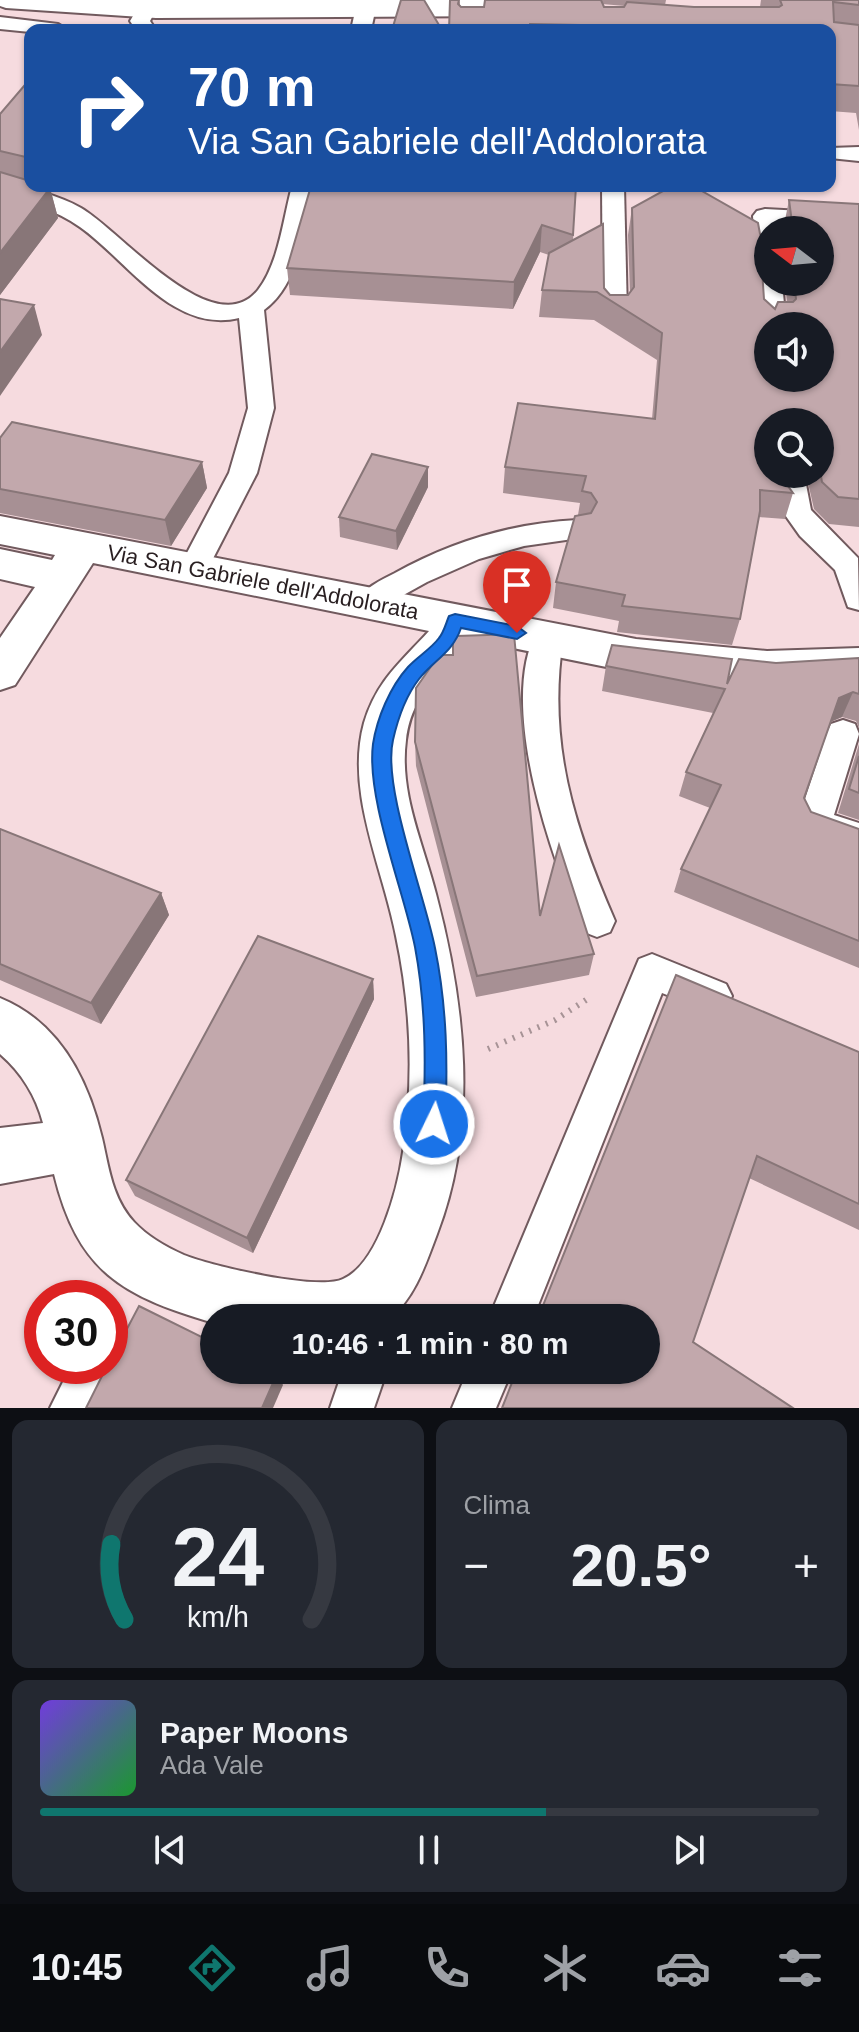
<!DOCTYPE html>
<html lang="it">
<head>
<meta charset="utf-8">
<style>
  :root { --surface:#171b24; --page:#242831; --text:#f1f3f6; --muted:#9ea1a6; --line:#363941; --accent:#0f766e }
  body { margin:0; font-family:Arial,sans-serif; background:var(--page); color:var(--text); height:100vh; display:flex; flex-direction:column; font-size:30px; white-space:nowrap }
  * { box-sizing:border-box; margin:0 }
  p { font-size:26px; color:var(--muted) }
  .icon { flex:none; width:44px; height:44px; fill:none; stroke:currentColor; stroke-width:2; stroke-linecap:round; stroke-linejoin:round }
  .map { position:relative; height:1408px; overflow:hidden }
  .sheet { display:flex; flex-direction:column; gap:12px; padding:12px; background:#0d0f14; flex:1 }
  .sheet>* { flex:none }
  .banner { position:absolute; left:24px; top:24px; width:812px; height:168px; border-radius:16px; box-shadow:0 2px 6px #0004; background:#1a4fa0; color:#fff; overflow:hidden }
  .needle { width:52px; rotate:286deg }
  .buttons { position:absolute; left:754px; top:216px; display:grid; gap:16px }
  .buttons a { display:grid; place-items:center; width:80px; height:80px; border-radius:50%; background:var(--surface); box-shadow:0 2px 6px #0004; font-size:40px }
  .speed { position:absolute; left:24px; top:1280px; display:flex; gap:16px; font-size:40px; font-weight:700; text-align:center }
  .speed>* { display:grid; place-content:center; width:104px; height:104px; border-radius:50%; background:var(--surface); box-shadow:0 2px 6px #0004; line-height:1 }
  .speed .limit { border:12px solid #d22; background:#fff; color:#111 }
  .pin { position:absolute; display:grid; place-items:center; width:68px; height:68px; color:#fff; margin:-82px -34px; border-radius:50% 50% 50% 0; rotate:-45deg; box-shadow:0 0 8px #0007 }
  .pin .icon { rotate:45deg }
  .me { position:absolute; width:88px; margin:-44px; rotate:4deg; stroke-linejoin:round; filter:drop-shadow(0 0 6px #0008) }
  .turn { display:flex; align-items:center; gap:28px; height:168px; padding:0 32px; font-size:36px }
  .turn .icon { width:104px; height:104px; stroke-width:2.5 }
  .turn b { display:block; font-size:56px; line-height:68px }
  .big { font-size:60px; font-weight:700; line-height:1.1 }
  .sheet .widget { flex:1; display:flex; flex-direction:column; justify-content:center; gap:12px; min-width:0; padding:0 28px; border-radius:16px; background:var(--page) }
  .sheet .dial { align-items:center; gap:0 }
  .dial svg { height:208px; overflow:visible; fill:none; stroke:var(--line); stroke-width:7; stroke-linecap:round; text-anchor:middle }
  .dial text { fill:var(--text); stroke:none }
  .song { display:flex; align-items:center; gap:24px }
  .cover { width:96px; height:96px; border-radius:12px; background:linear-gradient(135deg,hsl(260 70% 55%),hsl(130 70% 35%)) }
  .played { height:8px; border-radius:4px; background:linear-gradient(90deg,var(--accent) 65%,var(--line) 65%) }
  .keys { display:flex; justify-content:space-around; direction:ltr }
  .heat { display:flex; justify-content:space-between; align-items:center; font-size:44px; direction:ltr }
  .sheet .tiles { flex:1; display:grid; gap:12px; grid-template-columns:1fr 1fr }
  .widget:last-child { grid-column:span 2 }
  .trip { position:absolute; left:200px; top:1304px; width:460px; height:80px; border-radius:40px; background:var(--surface); box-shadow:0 2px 6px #0004; font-weight:700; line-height:80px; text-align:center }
  .tab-bar { display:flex; height:128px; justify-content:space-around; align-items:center; background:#090b0e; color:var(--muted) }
  .tab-bar .icon { width:56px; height:56px }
  .tab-bar .selected { color:var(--accent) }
  .tab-bar b { font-size:36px; color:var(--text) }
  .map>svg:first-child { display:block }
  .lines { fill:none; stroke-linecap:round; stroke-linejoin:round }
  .lane-casing { stroke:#715a5e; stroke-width:4 }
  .street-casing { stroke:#715a5e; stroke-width:4 }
  .path { stroke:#a79396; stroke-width:6; stroke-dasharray:2 7; stroke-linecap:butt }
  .lane { fill:#fff; fill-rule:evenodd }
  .street { fill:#fff; fill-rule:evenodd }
  .wall { fill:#a79094; fill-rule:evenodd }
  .shaded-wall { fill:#887678 }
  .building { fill:#c2a8ac; stroke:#887678; stroke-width:2; fill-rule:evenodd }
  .route { fill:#1a73e8; stroke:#114b97; stroke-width:2 }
  .labels { text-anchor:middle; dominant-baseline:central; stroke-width:8; stroke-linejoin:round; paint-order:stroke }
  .street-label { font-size:22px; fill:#291f21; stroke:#fff }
</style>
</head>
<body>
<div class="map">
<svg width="859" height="1408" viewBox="0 0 859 1408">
  <rect width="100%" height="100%" fill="#f6dbdf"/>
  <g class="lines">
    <!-- lane casing -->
    <g class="lane-casing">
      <g id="lane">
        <path d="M366,1L376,7L371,30H351L356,7Z"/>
        <path d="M146,4L156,10L150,21L156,30H136L130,21L139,6Z"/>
        <path d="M0,17L58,24L68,30H30V32L0,29Z"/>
        <path d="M859,147V161L830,158V148Z"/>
        <path d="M0,182C27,188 57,194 81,208C121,231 214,345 258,290C279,263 283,219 292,186H314C304,227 300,284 264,310L274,408L257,473L204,576L194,579L184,576L179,568L229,473L248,408L239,318C173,334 127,260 80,227C56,210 28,202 0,196Z"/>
        <path d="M602,186H624L627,314L624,319H606L603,314Z"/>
        <path d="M765,209L859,214V228L777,224L778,230H768V266L760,264L756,259L753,216L757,211Z"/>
        <path d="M768,275V282H782L786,326H768V333L760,326L758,282Z"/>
        <path d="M776,474H804L811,510L858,558L859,610L848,607L835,570L800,536L783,512Z"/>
        <path d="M577,520L587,523L591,530L587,537L524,546L479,559L427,582L371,613L360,610L356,602C364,588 381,580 395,573C451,542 513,523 577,520Z"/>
        <path d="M548,627L559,631L563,639C547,743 574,827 615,921L610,932L597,937L584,932C552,861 497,704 537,631Z"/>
        <path d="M843,720L855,724L859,734L834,815L859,823V853L802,833L797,823L827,733L831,724Z"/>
        <path d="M652,954L726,984L732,996L726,1008L713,1013L662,993L533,1318H489L634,971L639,959Z"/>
        <path d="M110,1350L117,1366L96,1408H50L71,1366H110Z"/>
        <path d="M343,1370H387L374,1408H330Z"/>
        <path d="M468,1370H512L496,1408H452Z"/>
      </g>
    </g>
    <!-- street casing -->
    <g class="street-casing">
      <g id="street">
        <path d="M0,0H508L517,2L521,8L517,14L508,16L156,18L6,8L0,6Z"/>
        <path d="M0,516L636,639L767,651L859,648V682L767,685L636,673L468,639C446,680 413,685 406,740C399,793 423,843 436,894C465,1004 479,1125 437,1234C426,1263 415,1298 390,1318H214V1323C122,1296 78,1272 54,1174L0,1184V1128L43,1123C36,1096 21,1072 0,1054V998C59,1022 88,1079 102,1138C109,1168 112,1198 134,1222C147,1236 166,1247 184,1255C211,1266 318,1291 343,1279C379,1263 398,1187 403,1152C414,1080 411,1007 396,936C383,868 345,792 364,723C377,680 401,662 429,631L93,563L15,685L0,690V638L35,587L0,579V549L52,560L55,555L0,544Z"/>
      </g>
    </g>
    <!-- path -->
    <path class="path" d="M488,1049L555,1020L589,998"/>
    <!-- lane -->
    <use href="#lane" class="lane"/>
    <!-- street -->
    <use href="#street" class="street"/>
  </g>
  <!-- wall -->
  <g class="wall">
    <path d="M460,0V5L461,7H484L485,0H666L665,5L694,7H760L761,0H859V130L856,113L830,111V30H449ZM602,4L625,6L624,7H604Z"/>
    <path d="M30,79V186H49L48,187L50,188L58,218L0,295V114Z"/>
    <path d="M576,186L573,240L604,288L610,295H628L630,293L628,235L632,208L760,234L768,239V272L762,277L764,299L775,309L787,302L785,282H820V230H783L789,200L859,204V527L829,524L814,509L806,474H820V422H768L788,486L793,493L785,519L759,517L740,619L732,645L617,632L619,621L553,608L556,582L578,515L580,503L503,493L505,467L652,419L657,360L594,320L539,317L542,290L549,255L540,252L513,309L290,295L287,268L499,187ZM768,326H820V378H793L794,383L785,386L768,378Z"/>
    <path d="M0,438L202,462L207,488L171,546L0,513Z"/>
    <path d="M428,467V487L397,550L340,537L339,517Z"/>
    <path d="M859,658V728L856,721L842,717L830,722L804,798L811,812L859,829V968L674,892L681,869L710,808L679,796L686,772L713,713L602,691L606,666L727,684L776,663Z"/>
    <path d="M415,742L540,916L594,954L589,975L476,997L416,766Z"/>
    <path d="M859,744V820L838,813Z"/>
    <path d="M0,829L161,893L169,915L101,1024L0,980Z"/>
    <path d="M373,979L374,999L253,1253L135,1196L126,1180Z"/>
    <path d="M859,1052V1230L749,1178L693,1342L538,1318Z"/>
  </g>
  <!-- shaded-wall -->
  <g class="shaded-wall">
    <path d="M50,188L58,218L0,295V253Z"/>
    <path d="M542,225L540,252L513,309L514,282Z"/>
    <path d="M768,250V272L755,282L761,255Z"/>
    <path d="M34,305L42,335L0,396V352Z"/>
    <path d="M202,462L207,488L171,546L165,520Z"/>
    <path d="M428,467V487L397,550L396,531Z"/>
    <path d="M853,692L842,717L828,723L839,698Z"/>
    <path d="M161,893L169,915L101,1024L91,1003Z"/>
    <path d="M373,979L374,999L253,1253L247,1238Z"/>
    <path d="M277,1374L283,1385L273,1408H262Z"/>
  </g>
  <!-- building -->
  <g class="building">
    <path d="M401,0H424L442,30H392Z"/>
    <path d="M450,0H459L458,4L461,7H484L485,0H601L604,7H624L627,2L694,7H779L782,5L780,0H859V5L833,2L834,22L859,25V86L830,84V30H629L630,26L530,24L529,30H449Z"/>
    <path d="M30,79V158L0,151V114Z"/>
    <path d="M0,172L30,181V186H45L50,188L0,253Z"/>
    <path d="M311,186H576L573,235L542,225L514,282L287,268Z"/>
    <path d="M672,186H693L758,223L760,234L768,239V250L761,255L764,299L775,309L778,302H793L796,299L794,282H820V230H793L789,200L859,204V499L838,497L822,482L820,471V422H768V474H786L788,486L793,493L760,490V511L740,619L622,606L625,595L556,582L575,516L591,513L597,502L591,493L582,491L586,476L505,467L518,403L655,419L662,333L597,292L542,290L549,253L603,224L604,288L610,295H628L634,287L632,208ZM768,326H820V378H800L798,382L785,386L775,382L773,378H768Z"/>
    <path d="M0,299L34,305L0,352Z"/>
    <path d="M12,422L202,462L165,520L0,489V438Z"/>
    <path d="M372,454L428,467L396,531L339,517Z"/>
    <path d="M514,634L540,916L559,845L594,954L477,976L415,742L416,688L439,655H453V641L457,636Z"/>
    <path d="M612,645L732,659L727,684L739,659L776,663L859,658V694L853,692L839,698L804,798L811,812L859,829V941L681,869L721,785L686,772L725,689L606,666Z"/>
    <path d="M859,756V793L849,789Z"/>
    <path d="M0,829L161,893L91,1003L0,964Z"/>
    <path d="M258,936L373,979L247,1238L126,1180Z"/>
    <path d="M676,975L859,1052V1204L757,1156L693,1342L793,1408H502L517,1370H646V1318H538Z"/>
    <path d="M139,1306L214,1343V1370H268L277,1374L262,1408H86L107,1366H110V1361Z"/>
  </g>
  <!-- route -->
  <path class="route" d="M455,614L517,626L526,633L517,639L461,628C453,652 434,660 419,679C405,697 398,718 393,740C382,787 425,896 435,948C447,1007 448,1064 445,1124L442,1132L434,1135L426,1132L423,1124C426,1064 426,1006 415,947C404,891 366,799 373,744C377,718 390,687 408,667C417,657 431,649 439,638C444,632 446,623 449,616Z"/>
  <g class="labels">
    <!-- street labels -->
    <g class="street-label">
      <text transform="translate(263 582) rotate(11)">Via San Gabriele dell'Addolorata</text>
    </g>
  </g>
</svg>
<div class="buttons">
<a><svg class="needle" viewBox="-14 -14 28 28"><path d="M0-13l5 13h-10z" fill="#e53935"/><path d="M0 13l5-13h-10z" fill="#9ea1a6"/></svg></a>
<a><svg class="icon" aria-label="sound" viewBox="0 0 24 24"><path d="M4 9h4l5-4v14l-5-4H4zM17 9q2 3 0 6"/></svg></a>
<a><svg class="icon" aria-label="search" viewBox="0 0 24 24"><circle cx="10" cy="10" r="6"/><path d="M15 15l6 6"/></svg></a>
</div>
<div class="speed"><div class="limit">30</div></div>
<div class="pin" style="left:517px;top:633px;background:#d93025"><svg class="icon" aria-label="arrive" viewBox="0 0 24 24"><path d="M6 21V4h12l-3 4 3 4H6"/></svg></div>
<svg class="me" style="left:434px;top:1124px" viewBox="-20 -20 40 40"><circle r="17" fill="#1a73e8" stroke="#fff" stroke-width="3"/><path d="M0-11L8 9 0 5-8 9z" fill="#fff"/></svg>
<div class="trip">10:46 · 1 min · 80 m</div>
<div class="banner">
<div class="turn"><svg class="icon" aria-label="right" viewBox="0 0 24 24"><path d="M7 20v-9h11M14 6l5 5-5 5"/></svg><div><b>70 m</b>Via San Gabriele dell'Addolorata</div></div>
</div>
</div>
<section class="sheet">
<div class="tiles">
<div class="widget dial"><svg viewBox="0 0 100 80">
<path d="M14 69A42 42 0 1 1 86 69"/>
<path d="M14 69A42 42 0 0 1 9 40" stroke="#0f766e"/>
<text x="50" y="56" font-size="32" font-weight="700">24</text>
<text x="50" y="72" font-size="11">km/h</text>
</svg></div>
<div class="widget"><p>Clima</p>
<div class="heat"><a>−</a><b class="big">20.5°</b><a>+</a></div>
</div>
<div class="widget">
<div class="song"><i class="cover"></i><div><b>Paper Moons</b><p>Ada Vale</p></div></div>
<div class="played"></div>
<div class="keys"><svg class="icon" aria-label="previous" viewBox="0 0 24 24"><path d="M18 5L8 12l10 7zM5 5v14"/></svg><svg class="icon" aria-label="pause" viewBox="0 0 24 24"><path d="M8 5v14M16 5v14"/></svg><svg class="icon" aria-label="next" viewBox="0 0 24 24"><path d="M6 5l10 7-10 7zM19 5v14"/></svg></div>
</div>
</div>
</section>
<nav class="tab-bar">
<b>10:45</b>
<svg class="icon selected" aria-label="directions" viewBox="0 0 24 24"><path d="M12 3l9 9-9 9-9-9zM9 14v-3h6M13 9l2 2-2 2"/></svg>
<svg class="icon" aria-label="music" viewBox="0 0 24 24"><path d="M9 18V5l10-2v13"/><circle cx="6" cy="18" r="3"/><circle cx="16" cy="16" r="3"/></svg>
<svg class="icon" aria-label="phone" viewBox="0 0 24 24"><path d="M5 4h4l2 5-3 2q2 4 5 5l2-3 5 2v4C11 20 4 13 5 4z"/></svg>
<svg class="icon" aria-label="climate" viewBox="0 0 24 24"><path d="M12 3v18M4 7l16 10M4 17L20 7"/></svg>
<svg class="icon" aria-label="car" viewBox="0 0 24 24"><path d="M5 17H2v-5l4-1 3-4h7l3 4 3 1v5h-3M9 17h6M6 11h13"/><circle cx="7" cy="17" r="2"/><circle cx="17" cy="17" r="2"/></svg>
<svg class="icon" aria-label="filters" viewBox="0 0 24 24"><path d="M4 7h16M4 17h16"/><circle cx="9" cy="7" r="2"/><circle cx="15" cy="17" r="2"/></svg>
</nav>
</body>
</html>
